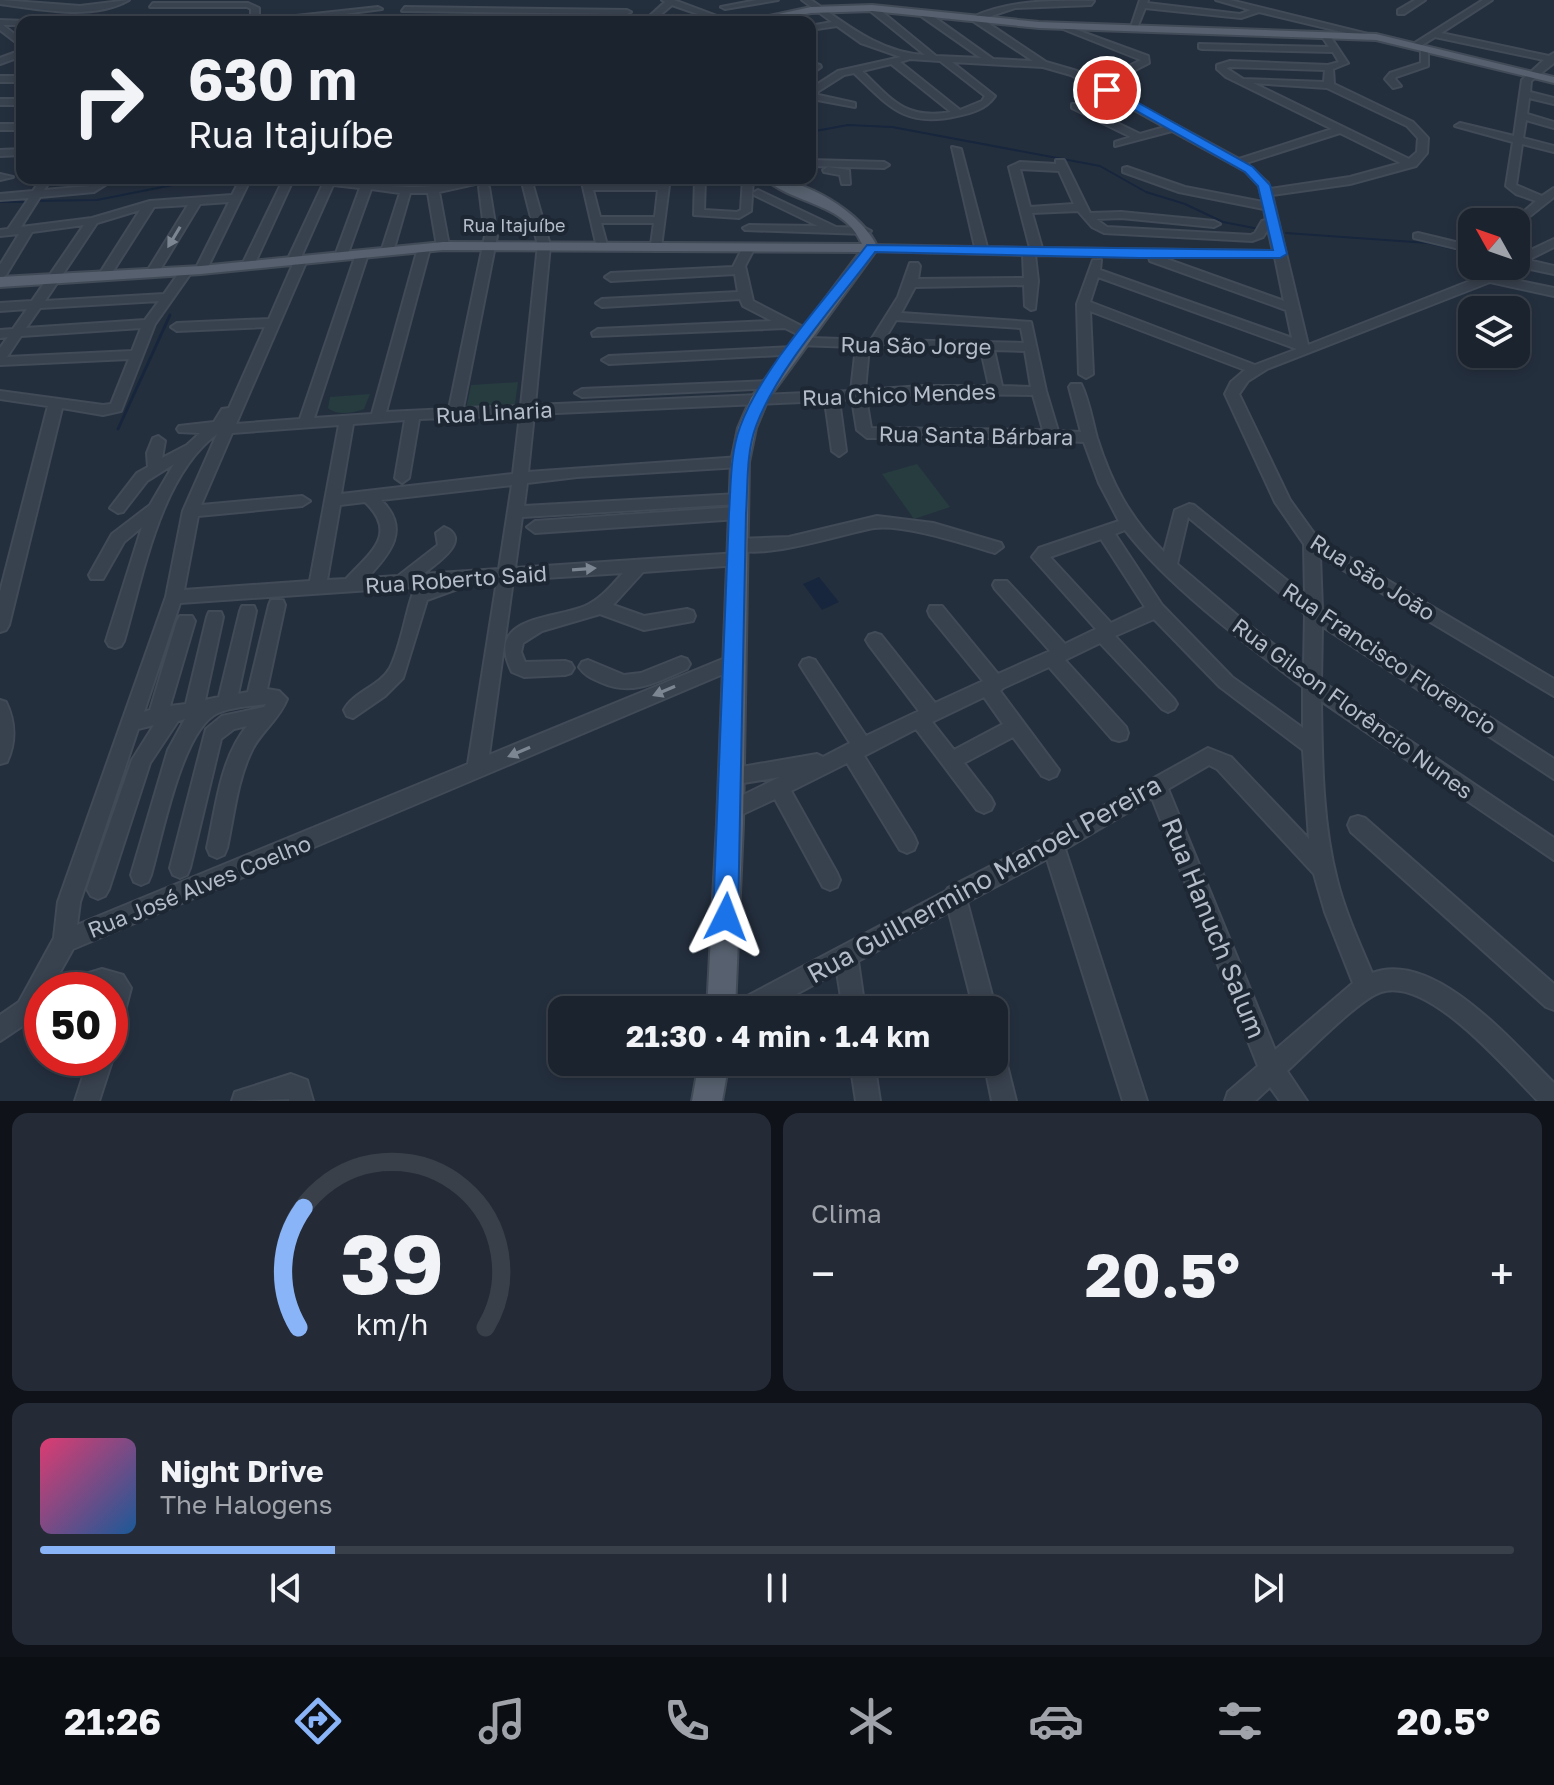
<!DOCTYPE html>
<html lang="pt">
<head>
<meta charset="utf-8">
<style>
  :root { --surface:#1b232e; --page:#242b36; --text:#f1f3f6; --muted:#a0a4aa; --line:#39404a; --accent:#8ab4f8 }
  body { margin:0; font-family:"Golos Text",sans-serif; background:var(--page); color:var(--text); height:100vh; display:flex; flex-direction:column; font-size:30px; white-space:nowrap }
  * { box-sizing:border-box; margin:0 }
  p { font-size:26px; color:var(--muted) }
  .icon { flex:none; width:44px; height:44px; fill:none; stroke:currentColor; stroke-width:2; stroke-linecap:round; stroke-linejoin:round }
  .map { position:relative; height:1101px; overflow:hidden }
  .drawer { display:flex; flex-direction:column; gap:12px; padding:12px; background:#0f1319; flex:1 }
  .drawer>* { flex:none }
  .banner { position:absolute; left:16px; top:16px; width:800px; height:168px; border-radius:16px; box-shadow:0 4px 12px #0003,0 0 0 2px var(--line); background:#1b232e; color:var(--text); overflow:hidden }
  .needle { width:52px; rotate:310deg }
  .buttons { position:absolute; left:1458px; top:208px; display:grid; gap:16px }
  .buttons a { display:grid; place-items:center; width:72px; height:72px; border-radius:16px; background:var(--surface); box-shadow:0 4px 12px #0003,0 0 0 2px var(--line); font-size:40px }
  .speed { position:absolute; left:24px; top:972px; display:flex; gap:16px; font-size:40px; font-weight:700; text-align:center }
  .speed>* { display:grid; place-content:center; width:104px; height:104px; border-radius:50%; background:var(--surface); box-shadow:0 4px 12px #0003,0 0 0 2px var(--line); line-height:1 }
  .speed .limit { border:12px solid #d22; background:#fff; color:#111 }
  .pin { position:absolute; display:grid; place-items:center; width:68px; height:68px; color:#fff; margin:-34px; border:4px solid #fff; border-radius:50%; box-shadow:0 2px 8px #0007 }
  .me { position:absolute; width:88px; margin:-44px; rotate:3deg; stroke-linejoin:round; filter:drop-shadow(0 0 6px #0008) }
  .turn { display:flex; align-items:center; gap:28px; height:168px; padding:0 40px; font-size:36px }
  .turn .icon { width:104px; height:104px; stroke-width:2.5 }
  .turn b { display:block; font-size:56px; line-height:68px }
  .big { font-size:60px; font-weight:700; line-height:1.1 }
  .drawer .card { flex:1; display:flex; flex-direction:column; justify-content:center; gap:12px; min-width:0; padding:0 28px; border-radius:16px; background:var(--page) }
  .drawer .dial { align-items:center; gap:0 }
  .dial svg { height:208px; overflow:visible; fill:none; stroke:var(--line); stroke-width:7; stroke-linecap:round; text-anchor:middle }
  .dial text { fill:var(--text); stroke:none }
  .song { display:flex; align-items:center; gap:24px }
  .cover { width:96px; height:96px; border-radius:12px; background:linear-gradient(135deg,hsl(340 70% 55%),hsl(210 70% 35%)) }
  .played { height:8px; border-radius:4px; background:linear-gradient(90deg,var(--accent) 20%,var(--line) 20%) }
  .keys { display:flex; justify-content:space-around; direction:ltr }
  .heat { display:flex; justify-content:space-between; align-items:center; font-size:44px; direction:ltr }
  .drawer .tiles { flex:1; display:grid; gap:12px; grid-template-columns:1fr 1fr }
  .card:last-child { grid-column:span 2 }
  .trip { position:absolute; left:548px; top:996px; width:460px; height:80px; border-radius:16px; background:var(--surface); box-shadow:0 4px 12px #0003,0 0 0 2px var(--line); font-weight:700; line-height:80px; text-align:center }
  .menu { display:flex; height:128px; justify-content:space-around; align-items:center; background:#0b0e12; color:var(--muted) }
  .menu .icon { width:56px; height:56px }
  .menu .current { color:var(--accent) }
  .menu b { font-size:36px; color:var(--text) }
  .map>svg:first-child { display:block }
  .green { fill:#263c3f }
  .water { fill:#17263c }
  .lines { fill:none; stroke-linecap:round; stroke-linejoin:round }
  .stream-far1 { stroke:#17263c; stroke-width:2 }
  .stream { stroke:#17263c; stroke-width:3 }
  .minor-casing { stroke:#414a57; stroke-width:4 }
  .major-casing { stroke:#414a57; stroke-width:4 }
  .minor { fill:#38414e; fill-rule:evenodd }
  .major { fill:#56606e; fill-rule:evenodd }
  .oneway { fill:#7c8592 }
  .route { fill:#1a73e8; stroke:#114b97; stroke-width:2 }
  .labels { text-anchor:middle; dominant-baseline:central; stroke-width:8; stroke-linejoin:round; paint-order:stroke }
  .far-street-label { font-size:18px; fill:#b4bcc9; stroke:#1d2633 }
  .street-label { font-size:22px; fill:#b4bcc9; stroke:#1d2633 }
  .near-street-label { font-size:26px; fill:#b4bcc9; stroke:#1d2633 }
</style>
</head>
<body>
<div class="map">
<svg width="1554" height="1101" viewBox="0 0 1554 1101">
  <rect width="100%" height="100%" fill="#242f3e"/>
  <!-- green -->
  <g class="green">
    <path d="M518,382L515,404L466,409L471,385Z"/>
    <path d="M370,394L364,409C354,413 337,416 328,408L330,397Z"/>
    <path d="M917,464L950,507L914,519L882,474Z"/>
  </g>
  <!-- water -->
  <path class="water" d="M819,577L839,602L822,610L803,584Z"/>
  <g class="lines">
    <!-- stream-far1 -->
    <g class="stream-far1">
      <path d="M810,132L848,125L892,127L1100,166L1146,192L1185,204L1223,222L1259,229"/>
      <path d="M315,178L404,187"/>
      <path d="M419,187L479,178"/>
      <path d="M34,201L97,200L208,178"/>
      <path d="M0,202H27"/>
      <path d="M1286,233L1428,243L1472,253"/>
    </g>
    <!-- stream -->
    <path class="stream" d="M118,429L170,315"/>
    <!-- minor casing -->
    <g class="minor-casing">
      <g id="minor">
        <path d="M0,0L80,6L129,0C92,21 40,9 0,4Z"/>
        <path d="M662,0H674L733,22H721L672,5L652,22H643L665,2Z"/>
        <path d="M757,0H778L725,9L721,7Z"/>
        <path d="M802,0H811C846,24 880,53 925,55L869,10V6H875L936,56L981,58L921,16V12H927L993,59L1033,61L973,21V17C1007,0 1056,0 1094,1L1091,5L1015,8L982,19L1046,62L1077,71L1097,82L1141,60L1063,29V25L1148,56L1149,63L1104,86L1239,159L1332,129L1226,77L1217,69V65L1230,61L1328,65L1339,62L1333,52L1202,49L1199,48V44L1329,47L1321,35L1328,33L1348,63L1333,69L1334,84L1413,122L1428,138L1427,153L1416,166L1350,184L1272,195L1308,345L1485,275L1501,266H1516L1500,277L1554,288V296L1490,282L1267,369L1248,381L1239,394L1290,500L1318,539L1554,679V696L1320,556L1322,609L1554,759V779L1322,626L1321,681L1554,838V860L1321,701C1322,760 1322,822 1337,880C1345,912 1359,942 1372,973C1435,949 1514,1044 1554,1083V1101H1538C1507,1070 1429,976 1381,992C1359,999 1307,1053 1287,1071L1307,1101H1280L1270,1087L1255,1101H1225L1228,1092L1258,1066L1152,798L1065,849L1147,1101H1123L1047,859L967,902L996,1010L994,1016V1010H974L949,912L858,961L865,1010H843L837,972L767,1010H733L736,1002L946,891L948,888L1046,838L1208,748L1231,757L1309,839L1303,750L1220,687L1154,619L1115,636L1174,699L1177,704L1174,709L1168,712L1162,709L1100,643L1065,660L1126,727L1128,733L1126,739L1119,741L1112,739L1049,667L1003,688L1000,691L1059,770L1056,776L1049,779L1042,776L1013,737L964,763L991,798L994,804L991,810L984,813L977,810L916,729L864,756L914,836L917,843L914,850L907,853L900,850L847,763L791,791L837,873L840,880L837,887L830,890L823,887L775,799L730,820L723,817L720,811L723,805L780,777L731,785L724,782L721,776L724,770L817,754L823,757L850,743L803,670L800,665L803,660L809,658L815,660L866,736L919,711L869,645L866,640L869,635L875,633L881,635L935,703L983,681L930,616L928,611L930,606H942L998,674L1050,651L995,589L993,585L995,581H1007L1065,644L1096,629L1032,557L1039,548L1119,521L1099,483L1084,442L1006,438H867L857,430L852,399L839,400L846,451L839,456L832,451L825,401L534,414L528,472L740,457L747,462L740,467L577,477L527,483L524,506L738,494L746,499L738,504L522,517L515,568L738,553L744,555L746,559L744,563L738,565L643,572L613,605L644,616L687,609L693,611L695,616L693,621L644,630L600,614L542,631L523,643L521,652L525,662L565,661L571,663L574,668L571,673L565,675L524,677L512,672C484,616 551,620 585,606C600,600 612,585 623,573L513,580L489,755L730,656L736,654L742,656L745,661L742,666L73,949L50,990H42V1013L0,1041V1015L19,1002L54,938L58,902L166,597L183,511L217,434C160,476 143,576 124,641L121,646L115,648L109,646L106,641L142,527L124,542L103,579H91L89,575L112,534L150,505L174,464L147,481L123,512L118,513L110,508L137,473L148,467L147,453L153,438L158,436L165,441L162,458L187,445L200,433L179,432L177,429L179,426L214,422L222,409L229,408L265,327L177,331L171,327L177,323L269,319L293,264L287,261L323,184L293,180L254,265L252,267H244L242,265L284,178C326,178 367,186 409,187C441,188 471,178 502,178L439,192L449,246L443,249L437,246L428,193H410L393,252L387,255L381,252L400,193L371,189L347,256L341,259L335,256L360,188L333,185L301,257L307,260L236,424L300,419L356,254L362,251L368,254L314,418L372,414L418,248L424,245L430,248L386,412L449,409L485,236L479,187L484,184L489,187L497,236L463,408L521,406L538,245L522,182L527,179L532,182L550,245L535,405L851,391L856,347L798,345V339L805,338L785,328L593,336L592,333L598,329L772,321L743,306L740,299L602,307L596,303L602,299L738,292L735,274L611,281L605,277L611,273L733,267L743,247L749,244L755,247L745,266L753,301L813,332L814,335L810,338L871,340L898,297L910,263H918L920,266L918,279L1024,278L1023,255L871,251L865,248L871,245L975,247L952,147L961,149L987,247L1030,248L1009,167L1020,162L1056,164V160H1064L1090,213L1121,212L1214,221L1220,224L1214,227L1121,218L1096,219L1107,227L1251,235L1255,233L1262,221L1266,220L1264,209L1179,192L1123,172V168L1127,167L1185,187L1263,202L1259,186L1245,171L1172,131L1115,146V142L1131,137L1072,108V104H1078L1140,134L1165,127L1071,75L1043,67L952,62L995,96C986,109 972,113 957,116C904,128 889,106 854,73L844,75L814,94L855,103V107L812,99L810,89L838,71L901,57L861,43L837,26L810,30V26L832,22ZM910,59L940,61L985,96L982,101L960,110L900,62ZM891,64L951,112C905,120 892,100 862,71ZM1230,67L1325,70L1324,82L1243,79L1226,68ZM1253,83L1327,88L1407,126L1418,138L1417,152L1409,159ZM1340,133L1401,163L1350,177L1270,189L1268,183L1246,163ZM1020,169L1059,171L1074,204L1030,207ZM1078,211L1092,227L1104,233L1252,241L1263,237L1268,229L1273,251L1042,248L1032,213ZM1035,255L1149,257L1150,261L1286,310L1292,338L1100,270L1101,260H1093L1077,304L1079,374L1086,378L1093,374L1090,311L1245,370L1231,382L1225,394L1275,502L1304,544L1305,595L1194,505L1189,504L1175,510L1164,552L1162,550C1129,517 1111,482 1097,438C1092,420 1089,400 1081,384H1071L1069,387L1081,432L1058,431L1046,391L1031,322L901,313L915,287L1024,285L1025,306L1031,310L1035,309L1038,281ZM1161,257H1275L1284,301ZM1098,277L1297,349L1255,365L1090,302ZM896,320L1021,328L1024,343L884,340ZM869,347L981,350L989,386H922L865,390ZM994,350L1025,351L1031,387L1002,386ZM922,394L1033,395L1043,430L871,428L866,398ZM520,415L513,474L341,494L353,424L405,420L395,478L402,483L409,478L419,419ZM339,425L310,581L184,590L198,516L302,506L310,501L302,496L201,505L232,433ZM512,485L499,569L423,574C435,565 474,539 444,527L436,533L438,545L398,576L367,578C390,554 411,529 381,500ZM365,502C399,534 370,553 346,579L327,580L340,505ZM1188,517L1305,614L1304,668L1245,622L1177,564ZM1125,530C1169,587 1246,644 1303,687V728L1232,677L1162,605L1115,534ZM1101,539L1145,607L1111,623L1050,557ZM497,581L468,764L77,925L80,902L138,729L154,725L132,760L87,889L91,896L98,899L105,896L109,889L150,763L178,721L185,719L168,750L131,875L134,882L141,885L148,882L151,875C162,837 182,729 218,713C231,707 252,706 266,704L264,707L222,716L206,729L170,868L173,875L180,878L187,875L190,868L221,739L234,729L247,726C220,759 216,808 207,848L210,855L217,858L224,855L227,848C234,816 237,780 252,750C261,731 279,720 287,699L279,691L267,689L285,605L283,600H271L269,605L248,692L238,694L256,611L254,606H242L240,611L219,697L205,700L223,617L221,612H209L207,617L186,704L170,706L195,621L192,616H180L177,621L150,710L144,712L180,603L429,586L414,591L412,596C405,617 400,649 390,668C380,686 353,692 344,710L347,716L353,718L385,696L403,678L427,600L460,588L462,584ZM984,697L1003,724L954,750L932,722ZM1209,765L1217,769L1314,874L1325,912L1353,983L1275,1050L1168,789Z"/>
        <path d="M1140,0H1148L1147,3L1240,14L1251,10L1216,0H1230L1380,37L1376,40L1259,12L1241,18L1145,8L1137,28L1130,30Z"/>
        <path d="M1415,0H1425L1404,14H1398V10Z"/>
        <path d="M1483,0H1492L1441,33L1549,56L1554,53V63L1531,81L1530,92L1554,98V104L1529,98L1527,114L1554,122V128L1526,120L1523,138L1554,146V152L1522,144L1516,185L1542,196L1554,188V197L1516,227V222H1512L1536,201L1516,194L1506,186L1513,142L1455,126L1460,123L1514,136L1522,80L1544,60L1435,37L1417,48L1410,46Z"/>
        <path d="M153,3H248L259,8V20L378,7L382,9L283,22H251V9L247,7H150Z"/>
        <path d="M405,7L627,10L631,12L627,14L402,11Z"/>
        <path d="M228,17L232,22H48L52,20Z"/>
        <path d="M0,20L25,21L22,25H3L22,40V47L0,30Z"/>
        <path d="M1421,47L1428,49V66L1396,77L1395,79L1401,86L1393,88L1385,79L1390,73L1421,63Z"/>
        <path d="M19,51L22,52V56L0,64V58Z"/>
        <path d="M810,62L820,65L821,67L817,70L810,68Z"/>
        <rect x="0" y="76" width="22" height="6"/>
        <rect x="0" y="99" width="22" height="6"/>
        <rect x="0" y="124" width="22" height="6"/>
        <path d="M22,149V155L0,156V150Z"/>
        <path d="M810,160L884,162L889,165L884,168L810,166Z"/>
        <path d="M828,167L849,170L850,184H842L840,175L824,172L823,170Z"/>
        <path d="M0,174L13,177L0,180Z"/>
        <path d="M42,178H52L44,190L91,186L104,178H116L94,192L40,197L21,227L92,218L150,201L232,195L241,178H251L205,273H197L195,270L229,202L200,204L158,273L152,277L146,273L188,205L154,207L110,276L104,280L98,276L140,210L97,223L45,301L164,294L183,267H191L193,270L155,324L121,411L103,415L62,408L9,625L6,630L0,632V592L48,406L0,399V391L103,405L111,404L129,359L0,365V348L8,337L0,338V330L13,329L27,309L0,311V303L32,301L84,225L32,232L6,275L0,279V265L19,234L0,236V230L8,229L29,198L0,200V194L33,191ZM159,301L145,320L26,328L40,308ZM141,328L132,351L7,357L21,336Z"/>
        <path d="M581,178H589L591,184H659L660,178H670L661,247L651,245L654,223H601L607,245L597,247ZM593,190H658L655,217H600Z"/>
        <path d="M695,178H705L704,210L737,212L741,210L743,178H753L751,211L739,218L694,215Z"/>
        <path d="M758,190L836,227L865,228L871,231L865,234L745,230L743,228L749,225L818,226L754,195L753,193Z"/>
        <path d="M1418,233L1472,246V252L1414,238V234Z"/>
        <path d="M1554,239V247L1528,260L1554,266V274L1516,266V257Z"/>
        <path d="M794,347L801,351L799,354L609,364L602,360L609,356Z"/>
        <path d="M768,381L773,382V388L582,397L575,393L582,389Z"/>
        <path d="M738,507L746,513L738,519L535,533L527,527L535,521Z"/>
        <path d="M877,516L933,523L1001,543L1003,547L995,553C964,544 905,524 874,528C848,532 747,566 730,545L738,539L789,537Z"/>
        <path d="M681,657L687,659L690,664L687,669C657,682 632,697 600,682C591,678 584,675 579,667L582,662L588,660L624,675L641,673Z"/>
        <path d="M0,700L6,702C16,723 16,742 7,762L0,764Z"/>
        <path d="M1358,816L1365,818L1554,984V1010L1546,1007L1351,832L1348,825L1351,818Z"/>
        <path d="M102,969L123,975L131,988L118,1037L110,1041V990H56L59,982Z"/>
        <path d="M994,1041L1002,1045L1016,1101H992L984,1062H994Z"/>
        <path d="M110,1051L113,1058L99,1101H75L89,1058H110Z"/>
        <path d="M850,1062H874L880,1101H856Z"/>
        <path d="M291,1074L307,1080L313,1101H289V1099L232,1101L235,1092Z"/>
      </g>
    </g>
    <!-- major casing -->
    <g class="major-casing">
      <g id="major">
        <path d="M872,5L1039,22L1376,34L1554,77V83L1376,40L1039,28L872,11L811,13L763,22H741L811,7Z"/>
        <path d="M764,178C804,178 862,212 878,248L768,399L756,428L749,462L743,824L735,1010H707L717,824L731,462L738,428L751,398L860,252L443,250L201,274L0,287V277L201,266L443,242L862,244C844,202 794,205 764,178Z"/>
        <path d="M699,1062H729L722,1101H692Z"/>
      </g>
    </g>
    <!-- minor -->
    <use href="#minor" class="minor"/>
    <!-- major -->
    <use href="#major" class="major"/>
  </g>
  <!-- one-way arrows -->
  <defs><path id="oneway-solid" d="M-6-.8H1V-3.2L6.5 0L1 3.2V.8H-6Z" transform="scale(2)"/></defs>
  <g class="oneway">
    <use href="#oneway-solid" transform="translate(174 237) rotate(121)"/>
    <use href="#oneway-solid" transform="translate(584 569) rotate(-4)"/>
    <use href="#oneway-solid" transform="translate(664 691) rotate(157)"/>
    <use href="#oneway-solid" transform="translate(519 752) rotate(157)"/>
  </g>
  <!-- route -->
  <path class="route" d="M1103,87H1110L1253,167L1270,185L1287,254L1280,258H1139L875,252C837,303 778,367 756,426C746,453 748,485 746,513L738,917L734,926L726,929L717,926L713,917L729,513C731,485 730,454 740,427C761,368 828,296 867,245L1273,250L1258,186L1245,172L1103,92Z"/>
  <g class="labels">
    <!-- far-street labels -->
    <g class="far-street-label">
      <text x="514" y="225">Rua Itajuíbe</text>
    </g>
    <!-- street labels -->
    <g class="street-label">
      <text transform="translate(916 345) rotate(1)">Rua São Jorge</text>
      <text transform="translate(899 394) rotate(-2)">Rua Chico Mendes</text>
      <text transform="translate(494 412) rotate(-3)">Rua Linaria</text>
      <text transform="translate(976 435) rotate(1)">Rua Santa Bárbara</text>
      <text transform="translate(1373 577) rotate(32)">Rua São João</text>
      <text transform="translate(456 579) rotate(-4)">Rua Roberto Said</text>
      <text transform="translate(1390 658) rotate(34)">Rua Francisco Florencio</text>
      <text transform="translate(1353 708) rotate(36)">Rua Gilson Florêncio Nunes</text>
      <text transform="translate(199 886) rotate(-22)">Rua José Alves Coelho</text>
    </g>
    <!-- near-street labels -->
    <g class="near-street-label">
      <text transform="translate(984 879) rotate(-29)">Rua Guilhermino Manoel Pereira</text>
      <text transform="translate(1214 928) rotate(68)">Rua Hanuch Salum</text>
    </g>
  </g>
</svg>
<div class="buttons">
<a><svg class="needle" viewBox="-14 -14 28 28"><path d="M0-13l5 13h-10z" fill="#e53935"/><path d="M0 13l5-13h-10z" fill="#a0a4aa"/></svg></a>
<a><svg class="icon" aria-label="layers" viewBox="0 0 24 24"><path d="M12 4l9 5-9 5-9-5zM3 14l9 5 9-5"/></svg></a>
</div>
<div class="speed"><div class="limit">50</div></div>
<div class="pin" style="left:1107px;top:90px;background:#d93025"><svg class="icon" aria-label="arrive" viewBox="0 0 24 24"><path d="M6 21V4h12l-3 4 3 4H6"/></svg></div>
<svg class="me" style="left:726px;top:917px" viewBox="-20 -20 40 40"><path d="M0-17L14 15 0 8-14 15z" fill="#1a73e8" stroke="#fff" stroke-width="4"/></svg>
<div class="trip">21:30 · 4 min · 1.4 km</div>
<div class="banner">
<div class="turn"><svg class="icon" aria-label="right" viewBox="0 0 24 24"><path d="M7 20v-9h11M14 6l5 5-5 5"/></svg><div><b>630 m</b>Rua Itajuíbe</div></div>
</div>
</div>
<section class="drawer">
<div class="tiles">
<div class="card dial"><svg viewBox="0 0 100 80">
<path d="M14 69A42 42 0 1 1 86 69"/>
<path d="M14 69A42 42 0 0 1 16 23" stroke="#8ab4f8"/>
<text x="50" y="56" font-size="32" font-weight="700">39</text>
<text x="50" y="72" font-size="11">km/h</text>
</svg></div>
<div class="card"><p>Clima</p>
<div class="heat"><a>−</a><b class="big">20.5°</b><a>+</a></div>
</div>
<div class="card">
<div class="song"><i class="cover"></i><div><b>Night Drive</b><p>The Halogens</p></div></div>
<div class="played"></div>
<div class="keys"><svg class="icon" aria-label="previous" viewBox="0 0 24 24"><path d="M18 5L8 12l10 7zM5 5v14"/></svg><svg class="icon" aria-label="pause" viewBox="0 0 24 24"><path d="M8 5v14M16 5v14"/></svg><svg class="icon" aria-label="next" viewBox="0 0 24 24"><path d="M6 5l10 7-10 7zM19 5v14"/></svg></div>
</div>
</div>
</section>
<nav class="menu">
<b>21:26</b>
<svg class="icon current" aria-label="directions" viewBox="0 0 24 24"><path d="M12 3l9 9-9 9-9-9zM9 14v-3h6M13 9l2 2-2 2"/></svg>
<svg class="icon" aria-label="music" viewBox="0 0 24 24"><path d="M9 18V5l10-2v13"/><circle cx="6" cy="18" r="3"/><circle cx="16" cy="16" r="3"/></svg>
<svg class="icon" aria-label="phone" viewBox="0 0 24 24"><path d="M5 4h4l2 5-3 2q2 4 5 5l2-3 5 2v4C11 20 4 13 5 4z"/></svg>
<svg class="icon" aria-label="climate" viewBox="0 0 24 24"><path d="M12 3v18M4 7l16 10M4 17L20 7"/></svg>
<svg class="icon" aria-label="car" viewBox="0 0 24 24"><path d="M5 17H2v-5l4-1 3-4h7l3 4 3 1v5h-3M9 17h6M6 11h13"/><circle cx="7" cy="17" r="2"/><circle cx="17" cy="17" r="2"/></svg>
<svg class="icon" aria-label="filters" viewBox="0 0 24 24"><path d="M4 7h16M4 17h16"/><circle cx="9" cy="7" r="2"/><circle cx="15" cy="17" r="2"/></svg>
<b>20.5°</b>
</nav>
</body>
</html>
